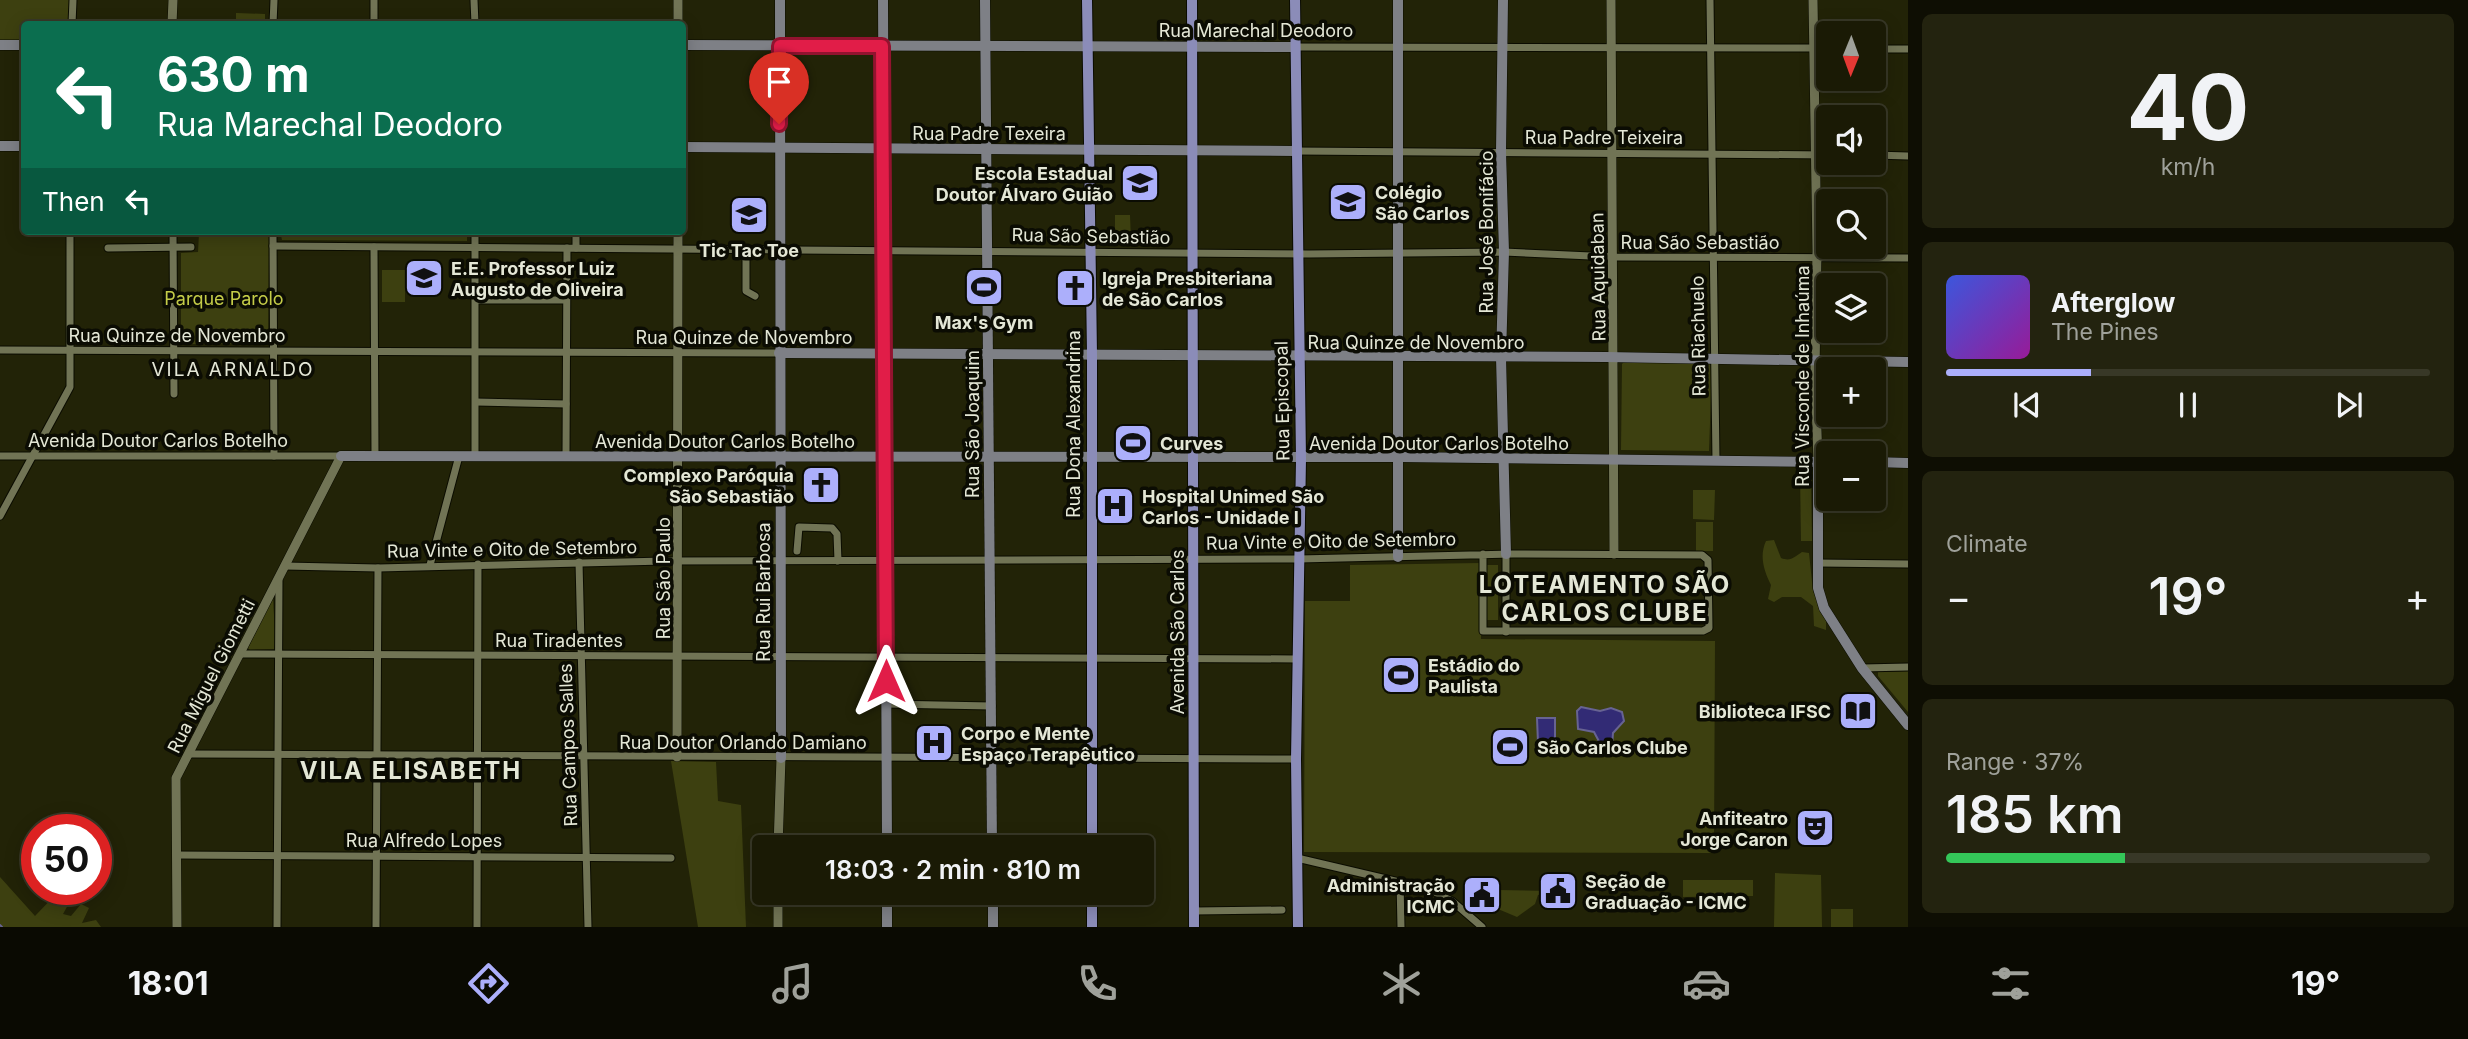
<!DOCTYPE html>
<html lang="en">
<head>
<meta charset="utf-8">
<style>
  :root { --surface:#1a1a05; --page:#23230f; --text:#f1f3f6; --muted:#9fa19a; --line:#383827; --accent:#acaffb }
  body { margin:0; font-family:Inter,sans-serif; background:var(--page); color:var(--text); height:100vh; display:flex; flex-direction:column; font-size:26px; white-space:nowrap }
  * { box-sizing:border-box; margin:0 }
  p { font-size:23px; color:var(--muted) }
  .icon { flex:none; width:38px; height:38px; fill:none; stroke:currentColor; stroke-width:2; stroke-linecap:round; stroke-linejoin:round }
  .map { position:relative; flex:1; overflow:hidden }
  .details { display:flex; flex-direction:column; gap:14px; padding:14px; background:#0e0e03; width:560px }
  .details>* { flex:none }
  .top-card { position:absolute; left:21px; top:21px; width:665px; height:214px; border-radius:7px; box-shadow:0 4px 18px #0003,0 0 0 2px var(--line); background:#0b6e4f; color:#fff; overflow:hidden }
  .needle { width:46px; rotate:181deg }
  .fabs { position:absolute; left:1816px; top:21px; display:grid; gap:14px }
  .fabs a { display:grid; place-items:center; width:70px; height:70px; border-radius:7px; background:var(--surface); box-shadow:0 4px 18px #0003,0 0 0 2px var(--line); font-size:35px }
  .speed { position:absolute; left:21px; top:814px; display:flex; gap:14px; font-size:35px; font-weight:700; text-align:center }
  .speed>* { display:grid; place-content:center; width:91px; height:91px; border-radius:50%; background:var(--surface); box-shadow:0 4px 18px #0003,0 0 0 2px var(--line); line-height:1 }
  .speed .limit { border:10px solid #d22; background:#fff; color:#111 }
  .pin { position:absolute; display:grid; place-items:center; width:60px; height:60px; color:#fff; margin:-72px -30px; border-radius:50% 50% 50% 0; rotate:-45deg; box-shadow:0 0 7px #0007 }
  .pin .icon { rotate:45deg }
  .me { position:absolute; width:77px; margin:-38px; rotate:0deg; stroke-linejoin:round; filter:drop-shadow(0 0 5px #0008) }
  .turn { display:flex; align-items:center; gap:24px; height:147px; padding:0 21px; font-size:32px }
  .turn .icon { width:91px; height:91px; stroke-width:2.5 }
  .turn b { display:block; font-size:49px; line-height:60px }
  .then { display:flex; align-items:center; height:66px; padding:0 21px; background:#0003; gap:14px; font-size:26px }
  .big { font-size:52px; font-weight:600; line-height:1.1 }
  .details .tile { flex:1; display:flex; flex-direction:column; justify-content:center; gap:10px; min-width:0; padding:0 24px; border-radius:10px; background:var(--page) }
  .details .dial { align-items:center; gap:0 }
  .dial b { font-size:91px; line-height:1 }
  .song { display:flex; align-items:center; gap:21px }
  .cover { width:84px; height:84px; border-radius:10px; background:linear-gradient(135deg,hsl(230 70% 55%),hsl(300 70% 35%)) }
  .played { height:7px; border-radius:4px; background:linear-gradient(90deg,var(--accent) 30%,var(--line) 30%) }
  .keys { display:flex; justify-content:space-around; direction:ltr }
  .heat { display:flex; justify-content:space-between; align-items:center; font-size:38px; direction:ltr }
  .charge { height:10px; border-radius:5px; background:linear-gradient(90deg,#34c759 37%,var(--line) 0) }
  .trip { position:absolute; left:752px; top:835px; width:402px; height:70px; border-radius:7px; background:var(--surface); box-shadow:0 4px 18px #0003,0 0 0 2px var(--line); font-weight:600; line-height:70px; text-align:center }
  .tab-bar { display:flex; height:112px; justify-content:space-around; align-items:center; background:#0a0a02; color:var(--muted) }
  .tab-bar .icon { width:49px; height:49px }
  .tab-bar .current { color:var(--accent) }
  .tab-bar b { font-size:32px; color:var(--text) }
  main { display:flex; flex:1; min-height:0 }
  .map>svg:first-child { display:block }
  .green { fill:#3d4010 }
  .water { fill:#322b75; stroke:#676392; stroke-width:2 }
  .lines { fill:none; stroke-linecap:round; stroke-linejoin:round }
  .stream { stroke:#676392; stroke-width:2 }
  .minor-casing { stroke:#0b0c00; stroke-width:9 }
  .tertiary-casing { stroke:#0b0c00; stroke-width:10 }
  .secondary-casing { stroke:#0b0c00; stroke-width:11 }
  .primary-casing { stroke:#0b0c00; stroke-width:12 }
  .minor { stroke:#717455; stroke-width:7 }
  .tertiary { stroke:#717455; stroke-width:9 }
  .secondary { stroke:#7e8086; stroke-width:10 }
  .primary { stroke:#8b8cb8; stroke-width:10 }
  .route-casing { stroke:#92132f; stroke-width:18 }
  .route { stroke:#e11d48; stroke-width:12 }
  .labels { text-anchor:middle; dominant-baseline:central; stroke-width:7; stroke-linejoin:round; paint-order:stroke }
  .street-label { font-size:18px; fill:#e4e7d6; stroke:#0b0c03 }
  .poi-label { font-size:18px; font-weight:bold; fill:#e4e7d6; stroke:#0b0c03; text-anchor:start }
  .park-label { font-size:18px; fill:#c4cc48; stroke:#0b0c03 }
  .neighbourhood-label { font-size:19px; letter-spacing:2px; fill:#e4e7d6; stroke:#0b0c03 }
  .district-label { font-size:24px; font-weight:bold; letter-spacing:2px; fill:#e4e7d6; stroke:#0b0c03 }
</style>
</head>
<body>
<main>
<div class="map">
<svg width="1908" height="927" viewBox="0 0 1908 927">
  <rect width="100%" height="100%" fill="#222307"/>
  <!-- green -->
  <g class="green">
    <path d="M0,0H69V24H24V41H0Z"/>
    <path d="M236,13L265,14V24H236Z"/>
    <path d="M1115,215H1130L1131,241H1115Z"/>
    <path d="M222,231H269L268,344H181V253L198,252L199,233Z"/>
    <path d="M280,231H467V241L282,240Z"/>
    <rect x="382" y="270" width="23" height="32"/>
    <path d="M1626,360L1709,362L1712,366L1709,451L1621,450L1622,364Z"/>
    <path d="M1800,474H1811L1812,541H1801Z"/>
    <path d="M1693,490H1715L1714,520L1693,519Z"/>
    <rect x="1696" y="522" width="17" height="29"/>
    <path d="M1774,540L1781,558C1791,562 1794,557 1802,552L1809,553L1813,591L1826,621V630L1814,626L1813,606L1801,597H1782L1774,602L1768,599L1771,585C1764,571 1759,556 1766,541Z"/>
    <path d="M1480,563L1481,639L1715,641L1714,853L1304,852L1305,601H1350V565Z"/>
    <rect x="1487" y="565" width="11" height="55"/>
    <path d="M273,598L276,649L250,650L248,648Z"/>
    <path d="M1908,671V712L1878,676V672Z"/>
    <path d="M671,761L716,762L718,801L741,805L746,927H698Z"/>
    <path d="M1775,873L1821,875L1822,927H1774Z"/>
    <path d="M0,877L35,916L61,889L68,905L63,914L71,916L81,904L89,908L82,923L96,920L101,927H0Z"/>
    <path d="M1683,880H1753V896L1683,897Z"/>
    <path d="M1498,890L1552,891L1553,892L1538,895L1535,904L1517,917L1498,909L1495,900Z"/>
    <rect x="1831" y="909" width="22" height="18"/>
  </g>
  <!-- water -->
  <g class="water">
    <path d="M1581,707L1600,711L1611,708L1622,712L1624,721L1613,733L1612,746L1602,747L1594,732L1578,729L1577,711Z"/>
    <path d="M1537,718H1555V743H1538Z"/>
  </g>
  <g class="lines">
    <!-- stream -->
    <path class="stream" d="M0,925L2,927"/>
    <!-- minor casing -->
    <g class="minor-casing">
      <g id="minor">
        <path d="M474,0L475,24"/>
        <path d="M1710,0L1716,461"/>
        <path d="M72,24L73,0"/>
        <path d="M273,24L274,0"/>
        <path d="M374,24V0"/>
        <path d="M1294,47L1829,48"/>
        <path d="M1874,49H1908"/>
        <path d="M1296,151L1829,155"/>
        <path d="M1874,155L1908,156"/>
        <path d="M173,231L174,394"/>
        <path d="M273,231L274,456"/>
        <path d="M273,246L1309,254L1504,252L1613,257L1908,258"/>
        <path d="M374,247L375,455"/>
        <path d="M108,248L191,247"/>
        <path d="M576,248V231"/>
        <path d="M746,249V291L755,296"/>
        <path d="M476,300H565"/>
        <path d="M0,350L779,353"/>
        <path d="M476,402L566,404"/>
        <path d="M0,456H341"/>
        <path d="M475,456V231"/>
        <path d="M566,456L567,248"/>
        <path d="M0,516L70,387V231"/>
        <path d="M797,551L799,527L832,528L837,534L838,561"/>
        <path d="M579,562L588,927"/>
        <path d="M1818,563L1908,564"/>
        <path d="M430,565L459,456"/>
        <path d="M285,566L378,568L665,561L1299,559L1513,554L1702,555L1708,560L1709,628L1703,631H1483V554"/>
        <path d="M1506,632V554"/>
        <path d="M240,654L1297,659"/>
        <path d="M1862,668L1908,667"/>
        <path d="M886,704L992,706"/>
        <path d="M190,754L1296,759"/>
        <path d="M177,855L671,858"/>
        <path d="M1297,858L1429,889L1452,901L1482,927"/>
        <path d="M1400,881L1401,927"/>
        <path d="M1194,911L1282,910"/>
        <path d="M277,927L279,581"/>
        <path d="M376,927L378,568"/>
        <path d="M477,927L478,564"/>
      </g>
    </g>
    <!-- tertiary casing -->
    <g class="tertiary-casing">
      <g id="tertiary">
        <path d="M678,0V24"/>
        <path d="M1611,0L1614,554"/>
        <path d="M1813,0L1817,251L1815,371L1818,462"/>
        <path d="M172,24L173,0"/>
        <path d="M677,757L678,231"/>
        <path d="M778,847L781,758"/>
        <path d="M778,892V927"/>
        <path d="M177,927L176,778L341,456"/>
      </g>
    </g>
    <!-- secondary casing -->
    <g class="secondary-casing">
      <g id="secondary">
        <path d="M780,0L781,758"/>
        <path d="M883,0L887,847"/>
        <path d="M985,0L992,847"/>
        <path d="M1503,0L1501,152L1504,252L1501,357L1506,554"/>
        <path d="M0,45H24"/>
        <path d="M682,45L1294,47"/>
        <path d="M0,146H24"/>
        <path d="M682,147L1296,151"/>
        <path d="M779,353L1606,357L1908,362"/>
        <path d="M341,456L1399,457L1829,462"/>
        <path d="M1818,462V588L1824,608L1862,668L1908,725"/>
        <path d="M1874,462L1908,463"/>
        <path d="M1398,557V0"/>
        <path d="M887,892V927"/>
        <path d="M993,892V927"/>
      </g>
    </g>
    <!-- primary casing -->
    <g class="primary-casing">
      <g id="primary">
        <path d="M1087,0L1092,355V847"/>
        <path d="M1192,0L1194,927"/>
        <path d="M1295,0L1301,459L1296,759L1298,927"/>
        <path d="M1092,892V927"/>
      </g>
    </g>
    <!-- minor -->
    <use href="#minor" class="minor"/>
    <!-- tertiary -->
    <use href="#tertiary" class="tertiary"/>
    <!-- secondary -->
    <use href="#secondary" class="secondary"/>
    <!-- primary -->
    <use href="#primary" class="primary"/>
  </g>
  <g class="lines">
    <!-- route casing -->
    <g class="route-casing">
      <path id="route" d="M779,124L780,46H882L886,681"/>
    </g>
    <!-- route -->
    <use href="#route" class="route"/>
  </g>
  <!-- icons -->
  <defs>
    <g id="school-square" transform="scale(2.0125)"><rect x="-9" y="-9" width="18" height="18" rx="4" fill="#acaffb" stroke="#0b0c03"/><path d="M0-5L7-2L0 1L-7-2ZM-4 1L0 2.5L4 1V4Q0 6-4 4Z" fill="#111"/></g>
    <g id="university-square" transform="scale(2.0125)"><rect x="-9" y="-9" width="18" height="18" rx="4" fill="#acaffb" stroke="#0b0c03"/><path d="M0-5L7-2L0 1L-7-2ZM-4 1L0 2.5L4 1V4Q0 6-4 4Z" fill="#111"/></g>
    <g id="stadium-square" transform="scale(2.0125)"><rect x="-9" y="-9" width="18" height="18" rx="4" fill="#acaffb" stroke="#0b0c03"/><path d="M0-5a6.5 5 0 1 0 0 10a6.5 5 0 1 0 0-10ZM-3.5-1.8h7v3.6h-7Z" fill="#111"/></g>
    <g id="church-square" transform="scale(2.0125)"><rect x="-9" y="-9" width="18" height="18" rx="4" fill="#acaffb" stroke="#0b0c03"/><path d="M-1.2-6h2.4v3.5h3.3v2.4h-3.3V6h-2.4V-.1h-3.3v-2.4h3.3Z" fill="#111"/></g>
    <g id="hospital-square" transform="scale(2.0125)"><rect x="-9" y="-9" width="18" height="18" rx="4" fill="#acaffb" stroke="#0b0c03"/><path d="M-5-5h3v3.5h4V-5h3V5h-3V1.5h-4V5h-3Z" fill="#111"/></g>
    <g id="library-square" transform="scale(2.0125)"><rect x="-9" y="-9" width="18" height="18" rx="4" fill="#acaffb" stroke="#0b0c03"/><path d="M-6-4Q-3-5.5-.7-3.5V5Q-3 3-6 4ZM6-4Q3-5.5 .7-3.5V5Q3 3 6 4Z" fill="#111"/></g>
    <g id="theatre-square" transform="scale(2.0125)"><rect x="-9" y="-9" width="18" height="18" rx="4" fill="#acaffb" stroke="#0b0c03"/><path d="M-5-5.5Q0-4 5-5.5V0Q5 5 0 6Q-5 5-5 0ZM-3.3-2.5H-1v1.5H-3.3ZM1-2.5H3.3v1.5H1ZM-2.8 1Q0 5.5 2.8 1Z" fill="#111"/></g>
    <g id="civic-square" transform="scale(2.0125)"><rect x="-9" y="-9" width="18" height="18" rx="4" fill="#acaffb" stroke="#0b0c03"/><path d="M-.6-6.5H3V-4.5H.6V-3L4-1V1h2V6H-6V1h2V-1L-.6-3ZM-1.2 2.5V6h2.4V2.5Z" fill="#111"/></g>
  </defs>
  <g fill-rule="evenodd">
    <use href="#school-square" x="1140" y="183"/>
    <use href="#university-square" x="1348" y="202"/>
    <use href="#school-square" x="749" y="215"/>
    <use href="#school-square" x="424" y="278"/>
    <use href="#stadium-square" x="984" y="287"/>
    <use href="#church-square" x="1075" y="288"/>
    <use href="#stadium-square" x="1133" y="443"/>
    <use href="#church-square" x="821" y="485"/>
    <use href="#hospital-square" x="1115" y="506"/>
    <use href="#stadium-square" x="1401" y="675"/>
    <use href="#library-square" x="1858" y="711"/>
    <use href="#hospital-square" x="934" y="743"/>
    <use href="#stadium-square" x="1510" y="747"/>
    <use href="#theatre-square" x="1815" y="828"/>
    <use href="#civic-square" x="1558" y="891"/>
    <use href="#civic-square" x="1482" y="895"/>
  </g>
  <g class="labels">
    <!-- street labels -->
    <g class="street-label">
      <text x="1256" y="30">Rua Marechal Deodoro</text>
      <text x="989" y="133">Rua Padre Texeira</text>
      <text x="1604" y="137">Rua Padre Teixeira</text>
      <text transform="translate(1486 232) rotate(-90)">Rua José Bonifácio</text>
      <text transform="translate(1091 236) rotate(1)">Rua São Sebastião</text>
      <text x="1700" y="242">Rua São Sebastião</text>
      <text transform="translate(1598 277) rotate(-91)">Rua Aquidaban</text>
      <text x="177" y="335">Rua Quinze de Novembro</text>
      <text transform="translate(1698 336) rotate(-91)">Rua Riachuelo</text>
      <text x="744" y="337">Rua Quinze de Novembro</text>
      <text x="1416" y="342">Rua Quinze de Novembro</text>
      <text transform="translate(1802 376) rotate(-90)">Rua Visconde de Inhaúma</text>
      <text transform="translate(1282 401) rotate(-91)">Rua Episcopal</text>
      <text transform="translate(972 424) rotate(-90)">Rua São Joaquim</text>
      <text transform="translate(1073 424) rotate(-90)">Rua Dona Alexandrina</text>
      <text x="158" y="440">Avenida Doutor Carlos Botelho</text>
      <text x="725" y="441">Avenida Doutor Carlos Botelho</text>
      <text x="1439" y="443">Avenida Doutor Carlos Botelho</text>
      <text transform="translate(1331 541) rotate(-1)">Rua Vinte e Oito de Setembro</text>
      <text transform="translate(512 549) rotate(-1)">Rua Vinte e Oito de Setembro</text>
      <text transform="translate(663 578) rotate(-90)">Rua São Paulo</text>
      <text transform="translate(763 592) rotate(-90)">Rua Rui Barbosa</text>
      <text transform="translate(1177 632) rotate(-90)">Avenida São Carlos</text>
      <text x="559" y="640">Rua Tiradentes</text>
      <text transform="translate(211 676) rotate(-63)">Rua Miguel Giometti</text>
      <text x="743" y="742">Rua Doutor Orlando Damiano</text>
      <text transform="translate(568 745) rotate(-92)">Rua Campos Salles</text>
      <text x="424" y="840">Rua Alfredo Lopes</text>
    </g>
    <!-- poi labels -->
    <g class="poi-label">
      <text x="1113" y="173" text-anchor="end">Escola Estadual<tspan x="1113" dy="21">Doutor Álvaro Guião</tspan></text>
      <text x="1375" y="192">Colégio<tspan x="1375" dy="21">São Carlos</tspan></text>
      <text x="749" y="250" text-anchor="middle">Tic Tac Toe</text>
      <text x="451" y="268">E.E. Professor Luiz<tspan x="451" dy="21">Augusto de Oliveira</tspan></text>
      <text x="1102" y="278">Igreja Presbiteriana<tspan x="1102" dy="21">de São Carlos</tspan></text>
      <text x="984" y="322" text-anchor="middle">Max's Gym</text>
      <text x="1160" y="443">Curves</text>
      <text x="794" y="475" text-anchor="end">Complexo Paróquia<tspan x="794" dy="21">São Sebastião</tspan></text>
      <text x="1142" y="496">Hospital Unimed São<tspan x="1142" dy="21">Carlos - Unidade I</tspan></text>
      <text x="1428" y="665">Estádio do<tspan x="1428" dy="21">Paulista</tspan></text>
      <text x="1831" y="711" text-anchor="end">Biblioteca IFSC</text>
      <text x="961" y="733">Corpo e Mente<tspan x="961" dy="21">Espaço Terapêutico</tspan></text>
      <text x="1537" y="747">São Carlos Clube</text>
      <text x="1788" y="818" text-anchor="end">Anfiteatro<tspan x="1788" dy="21">Jorge Caron</tspan></text>
      <text x="1585" y="881">Seção de<tspan x="1585" dy="21">Graduação - ICMC</tspan></text>
      <text x="1455" y="885" text-anchor="end">Administração<tspan x="1455" dy="21">ICMC</tspan></text>
    </g>
    <!-- park labels -->
    <g class="park-label">
      <text x="224" y="298">Parque Parolo</text>
    </g>
    <!-- neighbourhood labels -->
    <g class="neighbourhood-label">
      <text x="233" y="369">VILA ARNALDO</text>
    </g>
    <!-- district labels -->
    <g class="district-label">
      <text x="1605" y="584">LOTEAMENTO SÃO<tspan x="1605" dy="28">CARLOS CLUBE</tspan></text>
      <text x="411" y="770">VILA ELISABETH</text>
    </g>
  </g>
</svg>
<div class="fabs">
<a><svg class="needle" viewBox="-14 -14 28 28"><path d="M0-13l5 13h-10z" fill="#e53935"/><path d="M0 13l5-13h-10z" fill="#9fa19a"/></svg></a>
<a><svg class="icon" aria-label="sound" viewBox="0 0 24 24"><path d="M4 9h4l5-4v14l-5-4H4zM17 9q2 3 0 6"/></svg></a>
<a><svg class="icon" aria-label="search" viewBox="0 0 24 24"><circle cx="10" cy="10" r="6"/><path d="M15 15l6 6"/></svg></a>
<a><svg class="icon" aria-label="layers" viewBox="0 0 24 24"><path d="M12 4l9 5-9 5-9-5zM3 14l9 5 9-5"/></svg></a>
<a>+</a>
<a>−</a>
</div>
<div class="speed"><div class="limit">50</div></div>
<div class="pin" style="left:779px;top:124px;background:#d93025"><svg class="icon" aria-label="arrive" viewBox="0 0 24 24"><path d="M6 21V4h12l-3 4 3 4H6"/></svg></div>
<svg class="me" style="left:886px;top:681px" viewBox="-20 -20 40 40"><path d="M0-17L14 15 0 8-14 15z" fill="#e11d48" stroke="#fff" stroke-width="4"/></svg>
<div class="trip">18:03 · 2 min · 810 m</div>
<div class="top-card">
<div class="turn"><svg class="icon" aria-label="left" viewBox="0 0 24 24"><path d="M17 20v-9H6M10 6l-5 5 5 5"/></svg><div><b>630 m</b>Rua Marechal Deodoro</div></div>
<div class="then">Then<svg class="icon" aria-label="left" viewBox="0 0 24 24"><path d="M17 20v-9H6M10 6l-5 5 5 5"/></svg></div>
</div>
</div>
<section class="details">
<div class="tile dial"><b>40</b><p>km/h</p></div>
<div class="tile">
<div class="song"><i class="cover"></i><div><b>Afterglow</b><p>The Pines</p></div></div>
<div class="played"></div>
<div class="keys"><svg class="icon" aria-label="previous" viewBox="0 0 24 24"><path d="M18 5L8 12l10 7zM5 5v14"/></svg><svg class="icon" aria-label="pause" viewBox="0 0 24 24"><path d="M8 5v14M16 5v14"/></svg><svg class="icon" aria-label="next" viewBox="0 0 24 24"><path d="M6 5l10 7-10 7zM19 5v14"/></svg></div>
</div>
<div class="tile"><p>Climate</p>
<div class="heat"><a>−</a><b class="big">19°</b><a>+</a></div>
</div>
<div class="tile"><p>Range · 37%</p><b class="big">185 km</b><div class="charge"></div></div>
</section>
</main>
<nav class="tab-bar">
<b>18:01</b>
<svg class="icon current" aria-label="directions" viewBox="0 0 24 24"><path d="M12 3l9 9-9 9-9-9zM9 14v-3h6M13 9l2 2-2 2"/></svg>
<svg class="icon" aria-label="music" viewBox="0 0 24 24"><path d="M9 18V5l10-2v13"/><circle cx="6" cy="18" r="3"/><circle cx="16" cy="16" r="3"/></svg>
<svg class="icon" aria-label="phone" viewBox="0 0 24 24"><path d="M5 4h4l2 5-3 2q2 4 5 5l2-3 5 2v4C11 20 4 13 5 4z"/></svg>
<svg class="icon" aria-label="climate" viewBox="0 0 24 24"><path d="M12 3v18M4 7l16 10M4 17L20 7"/></svg>
<svg class="icon" aria-label="car" viewBox="0 0 24 24"><path d="M5 17H2v-5l4-1 3-4h7l3 4 3 1v5h-3M9 17h6M6 11h13"/><circle cx="7" cy="17" r="2"/><circle cx="17" cy="17" r="2"/></svg>
<svg class="icon" aria-label="filters" viewBox="0 0 24 24"><path d="M4 7h16M4 17h16"/><circle cx="9" cy="7" r="2"/><circle cx="15" cy="17" r="2"/></svg>
<b>19°</b>
</nav>
</body>
</html>
